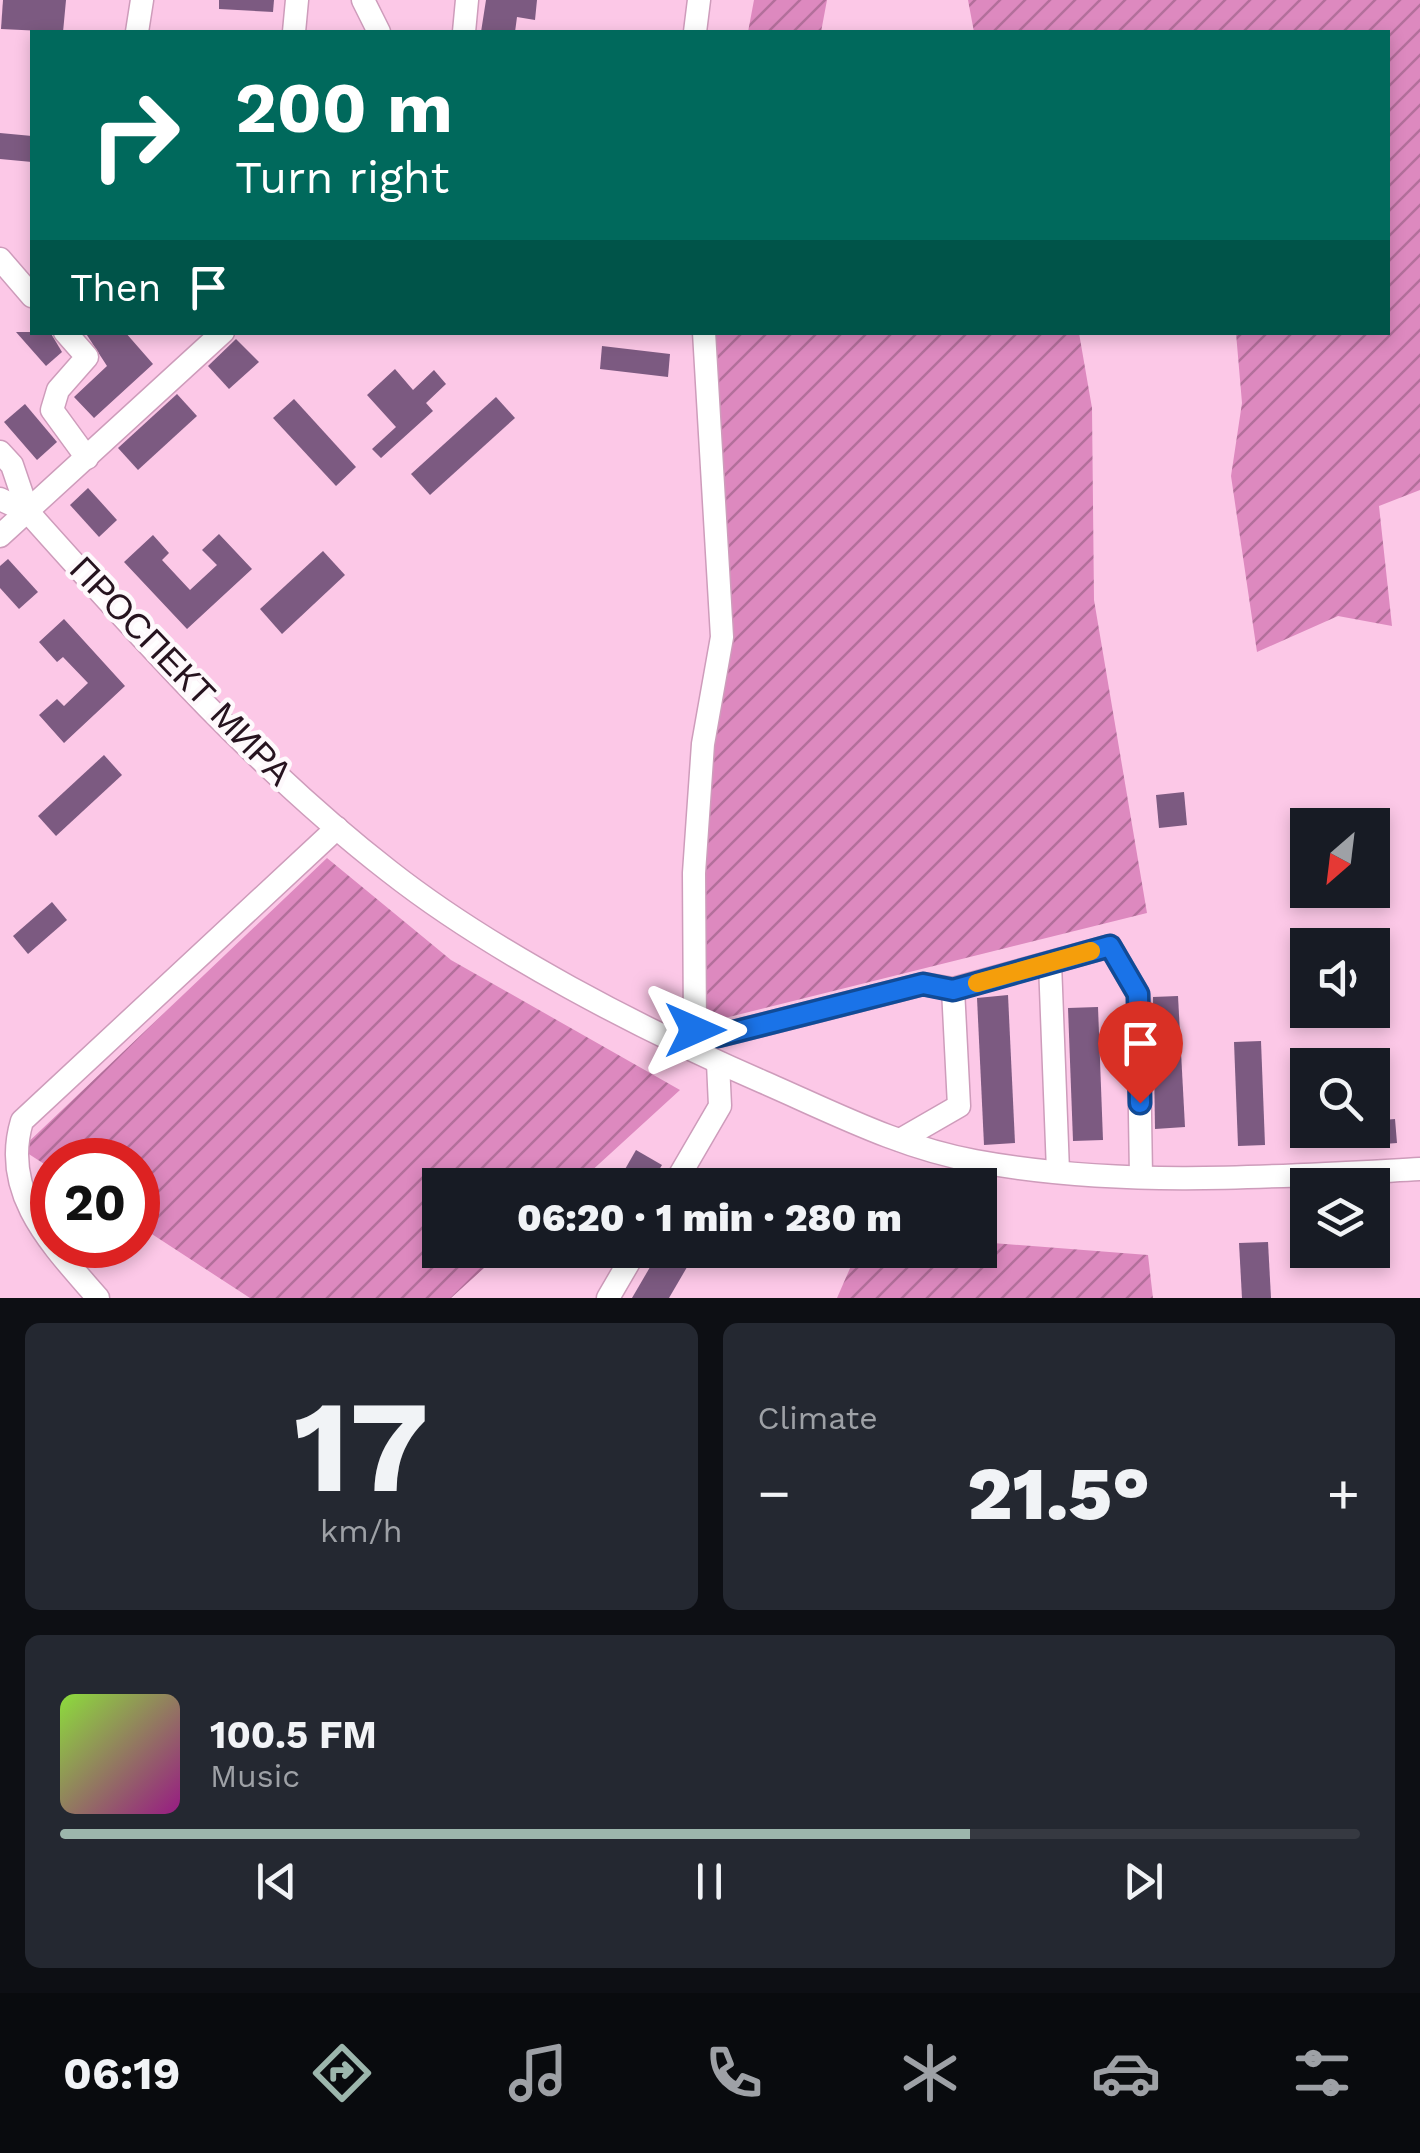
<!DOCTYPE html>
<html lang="en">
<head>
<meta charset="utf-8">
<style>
  :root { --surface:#171b24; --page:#242831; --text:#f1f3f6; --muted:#9ea1a6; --line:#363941; --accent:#9cb6ac }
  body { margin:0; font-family:"Work Sans",sans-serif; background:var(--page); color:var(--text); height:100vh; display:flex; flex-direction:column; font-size:38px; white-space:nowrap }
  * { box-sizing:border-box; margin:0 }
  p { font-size:32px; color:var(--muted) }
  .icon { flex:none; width:55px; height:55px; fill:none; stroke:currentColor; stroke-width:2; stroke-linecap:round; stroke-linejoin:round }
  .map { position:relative; height:1298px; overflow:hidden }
  .side { display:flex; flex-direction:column; gap:25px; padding:25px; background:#0d0f14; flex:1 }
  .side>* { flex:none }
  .hud { position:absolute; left:30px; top:30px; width:1360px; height:305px; border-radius:0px; box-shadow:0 5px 15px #0003; background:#00695c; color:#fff; overflow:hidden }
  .needle { width:65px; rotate:208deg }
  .buttons { position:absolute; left:1290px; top:808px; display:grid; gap:20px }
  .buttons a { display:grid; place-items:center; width:100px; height:100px; border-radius:0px; background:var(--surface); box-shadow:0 5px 15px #0003; font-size:50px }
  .speed { position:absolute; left:30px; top:1138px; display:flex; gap:20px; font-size:50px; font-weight:700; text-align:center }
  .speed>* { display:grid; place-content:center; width:130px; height:130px; border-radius:50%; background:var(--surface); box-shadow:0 5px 15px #0003; line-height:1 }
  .speed .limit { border:15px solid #d22; background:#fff; color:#111 }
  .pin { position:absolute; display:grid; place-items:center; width:85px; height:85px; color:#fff; margin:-102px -42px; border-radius:50% 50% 50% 0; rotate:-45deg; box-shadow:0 0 10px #0007 }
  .pin .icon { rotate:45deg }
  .me { position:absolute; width:110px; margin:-55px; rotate:90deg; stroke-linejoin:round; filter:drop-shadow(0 0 8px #0008) }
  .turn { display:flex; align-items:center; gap:35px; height:210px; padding:0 40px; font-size:45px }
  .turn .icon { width:130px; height:130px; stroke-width:2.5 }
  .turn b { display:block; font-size:70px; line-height:85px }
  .then { display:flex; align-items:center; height:95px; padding:0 40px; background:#0003; gap:20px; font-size:38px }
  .big { font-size:75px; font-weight:800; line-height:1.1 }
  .side .widget { flex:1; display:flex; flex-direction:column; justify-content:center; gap:15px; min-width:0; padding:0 35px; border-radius:15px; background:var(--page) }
  .side .dial { align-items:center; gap:0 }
  .dial b { font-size:130px; line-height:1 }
  .song { display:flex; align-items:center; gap:30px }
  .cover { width:120px; height:120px; border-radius:15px; background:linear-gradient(135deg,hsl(90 70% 55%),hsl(310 70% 35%)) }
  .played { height:10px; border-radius:5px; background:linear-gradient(90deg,var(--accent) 70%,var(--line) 70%) }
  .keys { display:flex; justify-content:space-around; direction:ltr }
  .heat { display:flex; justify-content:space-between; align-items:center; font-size:55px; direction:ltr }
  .side .tiles { flex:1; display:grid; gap:25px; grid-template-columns:1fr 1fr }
  .widget:last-child { grid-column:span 2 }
  .trip { position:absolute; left:422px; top:1168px; width:575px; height:100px; border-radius:0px; background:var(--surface); box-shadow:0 5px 15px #0003; font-weight:800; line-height:100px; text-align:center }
  .tab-bar { display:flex; height:160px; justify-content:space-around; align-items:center; background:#090b0e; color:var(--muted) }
  .tab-bar .icon { width:70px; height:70px }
  .tab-bar .selected { color:var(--accent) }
  .tab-bar b { font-size:45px; color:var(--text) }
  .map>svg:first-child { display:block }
  .garden { fill:url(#garden-furrows) }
  .building { fill:#7c5a81 }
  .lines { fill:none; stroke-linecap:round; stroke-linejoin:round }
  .minor-casing { stroke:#ce9cbb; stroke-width:25 }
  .minor { stroke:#fff; stroke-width:22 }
  .route-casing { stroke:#114b97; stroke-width:25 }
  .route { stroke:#1a73e8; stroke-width:18 }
  .slow { stroke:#f59e0b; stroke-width:18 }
  .labels { text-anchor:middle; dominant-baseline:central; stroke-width:9; stroke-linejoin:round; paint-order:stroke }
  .street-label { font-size:35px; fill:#26131f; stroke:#fef9fc }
</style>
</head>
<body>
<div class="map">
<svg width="1420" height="1298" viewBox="0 0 1420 1298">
  <defs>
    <pattern id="garden-furrows" width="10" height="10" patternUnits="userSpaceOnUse" patternTransform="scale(2.5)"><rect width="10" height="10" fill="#dd89bf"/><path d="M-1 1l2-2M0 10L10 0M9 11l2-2" fill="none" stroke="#b36f9b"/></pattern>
  </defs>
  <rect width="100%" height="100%" fill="#fcc8e7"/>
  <!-- garden -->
  <g class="garden">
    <path d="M754,0H827L821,32H748Z"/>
    <path d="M968,0H1420V490L1379,506L1392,626L1338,616L1257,652L1231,476L1242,403L1236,333L1388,332V32H974Z"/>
    <path d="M707,333H1079L1092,408L1094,600L1147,913L705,1023L706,820L728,601Z"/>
    <path d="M327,858L451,960L680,1090L576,1185H440V1250H504L451,1298H250L138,1225V1160H52V1169L21,1149Z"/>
    <path d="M980,1242L1148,1255L1153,1298H837L858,1250H980Z"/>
  </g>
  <!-- building -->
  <g class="building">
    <path d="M3,0H66L63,32L1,29Z"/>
    <path d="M219,0H274L273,12L219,9Z"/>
    <path d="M486,0H537L535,20L517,17L515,32H481Z"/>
    <path d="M0,133L32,136V162L0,159Z"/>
    <path d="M16,332H50L62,352L46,366Z"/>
    <path d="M85,332H125L153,364L94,418L74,397L107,366Z"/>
    <path d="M236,339L259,362L229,389L208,366Z"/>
    <path d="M602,346L670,354L668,377L600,369Z"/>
    <path d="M395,369L413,390L434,370L446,384L426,403L433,411L381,458L372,449L396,427L367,395Z"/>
    <path d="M177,394L197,416L138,470L118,448Z"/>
    <path d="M496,397L515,418L430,495L411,474Z"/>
    <path d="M294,399L356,467L336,486L273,418Z"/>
    <path d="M25,404L57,442L37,460L4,422Z"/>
    <path d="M88,488L117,520L99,537L70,505Z"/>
    <path d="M219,534L252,569L187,629L124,562L153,535L169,553L162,560L190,590L217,565L202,550Z"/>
    <path d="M323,551L345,575L282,634L260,609Z"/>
    <path d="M8,559L38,592L19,609L0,588V566Z"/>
    <path d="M64,619L125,686L64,743L39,715L57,699L64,706L88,683L63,657L57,662L39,642Z"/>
    <path d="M104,755L122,775L56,836L38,816Z"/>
    <path d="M1184,792L1187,825L1159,828L1156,795Z"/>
    <path d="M52,902L67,920L28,954L13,936Z"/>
    <path d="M1008,995L1015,1143L984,1145L977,998Z"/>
    <path d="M1178,996L1185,1127L1155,1129L1153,997Z"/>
    <path d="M1098,1007L1103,1140L1073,1141L1068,1008Z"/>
    <path d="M1261,1041L1265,1145L1238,1146L1234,1042Z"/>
    <path d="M1395,1119L1397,1143L1344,1147L1343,1130H1372V1121Z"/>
    <path d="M636,1150L662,1165L650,1185H616Z"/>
    <path d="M1268,1242L1271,1298H1242L1239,1243Z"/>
    <path d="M660,1250H697L669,1298H632Z"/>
  </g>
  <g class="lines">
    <!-- minor casing -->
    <g class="minor-casing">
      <g id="minor">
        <path d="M363,0L379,32"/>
        <path d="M137,32L142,0"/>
        <path d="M294,32L297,0"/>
        <path d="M464,32L467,0"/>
        <path d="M695,32L699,0"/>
        <path d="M0,259L32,296"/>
        <path d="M65,332L87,357L58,390L52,410L87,458"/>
        <path d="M0,452L12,465L28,512C141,638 255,767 389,871C492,952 643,1030 763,1082C832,1112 901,1148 975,1161C1121,1188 1273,1177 1420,1169"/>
        <path d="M0,499L28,512"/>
        <path d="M0,536L223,332"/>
        <path d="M1050,963L1058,1171"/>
        <path d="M695,1030L718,1036L923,984L953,989L1110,946L1138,994L1141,1176"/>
        <path d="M688,1047L695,1030L694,873L703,744L722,637L704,332"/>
        <path d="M900,1140L959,1106L953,989"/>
        <path d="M674,1185L720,1106L718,1063"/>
        <path d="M98,1298C53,1246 0,1194 22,1121L337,828"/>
        <path d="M608,1298L636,1250"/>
      </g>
    </g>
    <!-- minor -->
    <use href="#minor" class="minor"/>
  </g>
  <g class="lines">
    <!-- route casing -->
    <g class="route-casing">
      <path id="route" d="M695,1030L718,1036L923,984L953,990L1110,946L1138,994L1140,1103"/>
    </g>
    <!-- route -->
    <use href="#route" class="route"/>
    <!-- slow -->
    <path class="slow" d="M977,983L1091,951"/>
  </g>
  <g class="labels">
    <!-- street labels -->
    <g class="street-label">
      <text transform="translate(181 671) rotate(46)">ПРОСПЕКТ МИРА</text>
    </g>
  </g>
</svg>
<div class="buttons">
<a><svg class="needle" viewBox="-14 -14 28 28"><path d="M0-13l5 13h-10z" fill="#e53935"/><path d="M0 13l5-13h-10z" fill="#9ea1a6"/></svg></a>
<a><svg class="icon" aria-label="sound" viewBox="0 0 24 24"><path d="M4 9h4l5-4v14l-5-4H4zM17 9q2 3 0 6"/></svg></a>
<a><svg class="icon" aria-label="search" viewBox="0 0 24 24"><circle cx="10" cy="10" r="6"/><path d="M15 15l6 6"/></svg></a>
<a><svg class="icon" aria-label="layers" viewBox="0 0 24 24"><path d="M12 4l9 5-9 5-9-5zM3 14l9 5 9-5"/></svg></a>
</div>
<div class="speed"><div class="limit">20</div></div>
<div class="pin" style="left:1140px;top:1103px;background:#d93025"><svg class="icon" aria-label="arrive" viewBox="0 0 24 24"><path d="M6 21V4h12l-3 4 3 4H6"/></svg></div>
<svg class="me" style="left:695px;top:1030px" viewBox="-20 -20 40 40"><path d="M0-17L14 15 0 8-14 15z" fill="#1a73e8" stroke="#fff" stroke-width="4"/></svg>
<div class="trip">06:20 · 1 min · 280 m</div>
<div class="hud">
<div class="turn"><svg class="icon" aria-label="right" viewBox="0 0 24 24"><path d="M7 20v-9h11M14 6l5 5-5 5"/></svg><div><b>200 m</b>Turn right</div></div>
<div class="then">Then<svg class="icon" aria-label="arrive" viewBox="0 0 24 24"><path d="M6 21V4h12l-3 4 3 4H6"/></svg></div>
</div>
</div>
<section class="side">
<div class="tiles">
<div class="widget dial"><b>17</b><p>km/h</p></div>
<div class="widget"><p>Climate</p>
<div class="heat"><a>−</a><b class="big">21.5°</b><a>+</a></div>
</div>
<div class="widget">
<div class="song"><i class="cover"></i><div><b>100.5 FM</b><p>Music</p></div></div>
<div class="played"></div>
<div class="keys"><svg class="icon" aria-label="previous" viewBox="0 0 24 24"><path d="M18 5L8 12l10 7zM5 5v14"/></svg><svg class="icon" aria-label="pause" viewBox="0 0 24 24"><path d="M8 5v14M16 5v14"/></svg><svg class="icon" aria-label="next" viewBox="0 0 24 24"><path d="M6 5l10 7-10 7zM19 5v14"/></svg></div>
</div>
</div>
</section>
<nav class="tab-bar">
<b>06:19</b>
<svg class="icon selected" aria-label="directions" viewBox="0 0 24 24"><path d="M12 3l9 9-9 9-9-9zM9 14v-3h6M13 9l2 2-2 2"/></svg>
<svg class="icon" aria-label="music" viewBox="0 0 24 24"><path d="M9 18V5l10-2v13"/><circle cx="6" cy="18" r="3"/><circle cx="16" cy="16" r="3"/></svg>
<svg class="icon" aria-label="phone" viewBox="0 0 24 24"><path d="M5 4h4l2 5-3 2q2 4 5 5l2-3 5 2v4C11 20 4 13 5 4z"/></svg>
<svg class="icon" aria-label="climate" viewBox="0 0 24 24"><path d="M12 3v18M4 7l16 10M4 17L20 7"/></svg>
<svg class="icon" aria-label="car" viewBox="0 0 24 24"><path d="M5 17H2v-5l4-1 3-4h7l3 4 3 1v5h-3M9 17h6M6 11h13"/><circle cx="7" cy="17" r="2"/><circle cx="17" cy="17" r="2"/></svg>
<svg class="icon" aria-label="filters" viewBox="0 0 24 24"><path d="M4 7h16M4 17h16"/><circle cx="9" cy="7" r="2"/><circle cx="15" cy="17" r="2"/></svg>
</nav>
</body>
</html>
